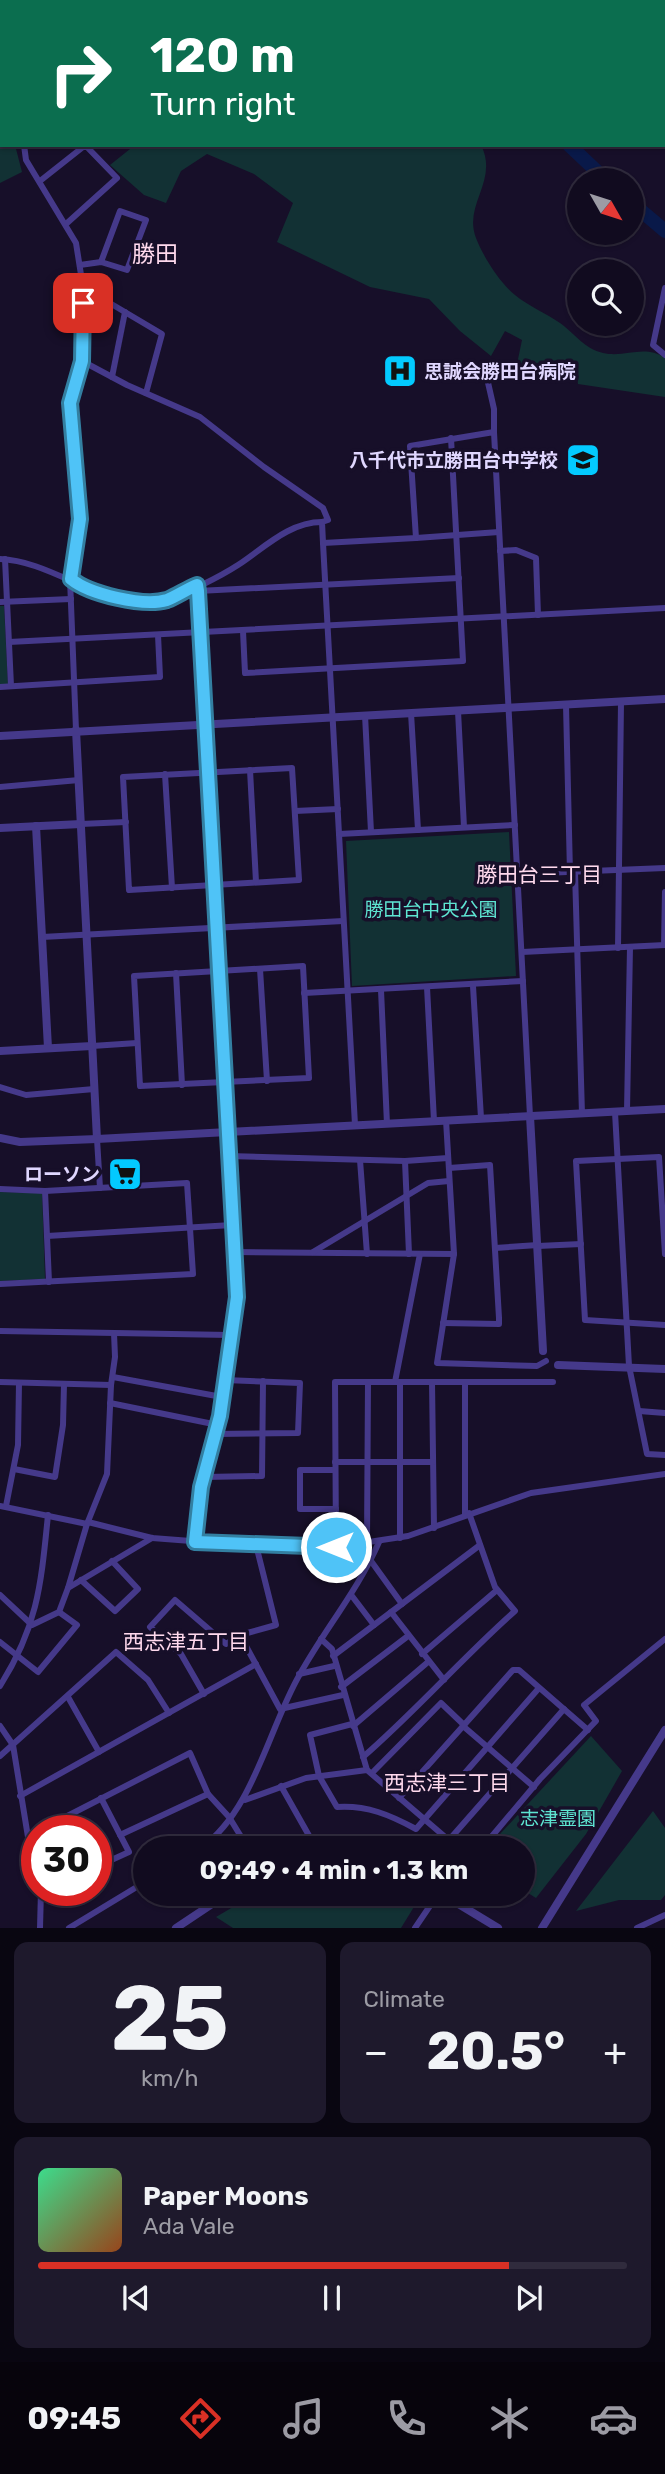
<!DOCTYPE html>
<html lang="en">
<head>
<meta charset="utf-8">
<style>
  :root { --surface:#110b1f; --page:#1e192c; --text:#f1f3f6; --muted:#9c9ba4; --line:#302b3d; --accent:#d93025 }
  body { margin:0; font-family:Rubik,"Noto Sans JP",sans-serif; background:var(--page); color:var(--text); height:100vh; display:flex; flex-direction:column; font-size:26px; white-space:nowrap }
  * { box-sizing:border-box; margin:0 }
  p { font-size:23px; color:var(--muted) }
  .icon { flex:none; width:38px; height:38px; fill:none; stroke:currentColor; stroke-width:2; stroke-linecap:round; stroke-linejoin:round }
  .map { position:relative; height:1928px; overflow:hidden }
  .side { display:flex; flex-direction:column; gap:14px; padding:14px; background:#090611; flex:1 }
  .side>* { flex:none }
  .guide { position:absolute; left:0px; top:0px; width:665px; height:147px; box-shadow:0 2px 5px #0004,0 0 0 2px var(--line); background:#0b6e4f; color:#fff; overflow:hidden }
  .needle { width:46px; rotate:129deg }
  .tools { position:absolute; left:567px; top:168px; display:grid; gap:14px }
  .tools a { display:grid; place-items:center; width:77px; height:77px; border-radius:50%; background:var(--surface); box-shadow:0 2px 5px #0004,0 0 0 2px var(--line); font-size:35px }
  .speed { position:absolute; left:21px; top:1815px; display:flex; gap:14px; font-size:35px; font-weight:700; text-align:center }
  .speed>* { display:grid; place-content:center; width:91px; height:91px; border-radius:50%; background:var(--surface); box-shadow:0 2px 5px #0004,0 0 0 2px var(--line); line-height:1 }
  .speed .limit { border:10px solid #d22; background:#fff; color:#111 }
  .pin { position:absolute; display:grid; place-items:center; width:60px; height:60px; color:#fff; margin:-30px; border-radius:14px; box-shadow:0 4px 10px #0006 }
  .me { position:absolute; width:77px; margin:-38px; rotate:270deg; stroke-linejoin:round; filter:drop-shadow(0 0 5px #0008) }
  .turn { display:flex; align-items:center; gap:24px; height:147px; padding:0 35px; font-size:32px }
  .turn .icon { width:91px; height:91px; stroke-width:2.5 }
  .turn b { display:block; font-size:49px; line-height:60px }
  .big { font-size:52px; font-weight:700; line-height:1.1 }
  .side .tile { flex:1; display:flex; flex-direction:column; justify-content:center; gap:10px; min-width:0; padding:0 24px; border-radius:14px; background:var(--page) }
  .side .dial { align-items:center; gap:0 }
  .dial b { font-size:91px; line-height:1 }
  .song { display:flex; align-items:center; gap:21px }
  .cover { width:84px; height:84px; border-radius:10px; background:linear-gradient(135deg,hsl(150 70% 55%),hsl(20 70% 35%)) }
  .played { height:7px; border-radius:4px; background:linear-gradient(90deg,var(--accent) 80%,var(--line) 80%) }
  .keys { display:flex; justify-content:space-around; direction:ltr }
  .heat { display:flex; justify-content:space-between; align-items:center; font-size:38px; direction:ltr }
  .side .tiles { flex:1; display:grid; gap:14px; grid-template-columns:1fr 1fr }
  .tile:last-child { grid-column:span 2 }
  .trip { position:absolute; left:133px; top:1836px; width:402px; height:70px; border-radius:35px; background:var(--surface); box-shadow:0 2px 5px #0004,0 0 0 2px var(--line); font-weight:700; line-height:70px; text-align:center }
  .menu { display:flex; height:112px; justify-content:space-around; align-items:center; background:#07040c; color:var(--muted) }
  .menu .icon { width:49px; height:49px }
  .menu .on { color:var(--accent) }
  .menu b { font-size:32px; color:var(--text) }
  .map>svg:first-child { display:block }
  .green { fill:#123134 }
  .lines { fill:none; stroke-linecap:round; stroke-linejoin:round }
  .river { stroke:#091949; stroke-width:14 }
  .minor { stroke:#45398a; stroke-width:6 }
  .tertiary { stroke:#45398a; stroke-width:8 }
  .route-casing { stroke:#337fa1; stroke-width:18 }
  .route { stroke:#4fc3f7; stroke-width:12 }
  .labels { text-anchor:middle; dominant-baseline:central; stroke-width:7; stroke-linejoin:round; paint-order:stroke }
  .poi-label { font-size:19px; font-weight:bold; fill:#e0d7ff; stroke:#170f29; text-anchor:end }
  .park-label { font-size:19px; fill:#5ee5d2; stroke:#170f29 }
  .neighbourhood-label { font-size:21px; fill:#ffd9ed; stroke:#170f29 }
  .quarter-label { font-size:23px; fill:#ffd9ed; stroke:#170f29 }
</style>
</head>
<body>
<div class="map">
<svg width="665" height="1928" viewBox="0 0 665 1928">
  <rect width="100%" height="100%" fill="#170f29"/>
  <!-- green -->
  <g class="green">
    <path d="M0,127L2,145H15L22,172L0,183Z"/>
    <path d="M135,145H481C499,181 463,204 476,238C483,256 499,282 515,295C528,306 546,313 560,323C575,334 585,349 603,353C626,358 644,344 665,358V397L578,384L577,375L555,376L543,382L517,364L522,340L505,331L491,356L460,331L429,299L370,287L277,242L293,203L254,174L207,154L181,171L166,203L144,195L110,165Z"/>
    <path d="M0,606H4L8,684L0,685Z"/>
    <path d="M509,832L516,976L352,986L346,841Z"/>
    <path d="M0,1192L42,1193L45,1279L0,1281Z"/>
    <path d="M591,1736L622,1771L586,1834L536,1898L523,1890V1848H487Z"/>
    <path d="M653,1811L665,1828V1895L661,1900H619L576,1911Z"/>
    <path d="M255,1894H402L417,1902L401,1928H233L216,1917Z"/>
  </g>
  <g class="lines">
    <!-- river -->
    <g class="river">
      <path d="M406,0L408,2"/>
      <path d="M569,145L606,180"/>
      <path d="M632,203L665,231"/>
    </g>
    <!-- minor -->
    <g class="minor">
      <path d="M2,0L4,2"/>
      <path d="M659,0V2"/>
      <path d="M54,2L57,0"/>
      <path d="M663,12L665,16"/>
      <path d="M0,27H2"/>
      <path d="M24,145L26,160L76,243L82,281L85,340L82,361L70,403L80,519L70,579L76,730"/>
      <path d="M40,181L83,147H87L117,178L66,224"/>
      <path d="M80,265L101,262L127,270L146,220L120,211L101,262"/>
      <path d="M665,288L653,345L665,355"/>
      <path d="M83,303L108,302L162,334L146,393"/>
      <path d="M82,361L127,385L200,417L264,467L323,508L328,520L322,522L323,543L355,1125"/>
      <path d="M484,365L494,409V432"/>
      <path d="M112,377L125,312"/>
      <path d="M416,538L499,532"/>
      <path d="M323,543L416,538L410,446L494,432L530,1116"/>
      <path d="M500,551L516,550L536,558L538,615"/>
      <path d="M0,559C56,561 107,614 165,600C184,595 221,576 238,565C264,548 289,522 322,522"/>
      <path d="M5,559L11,686"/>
      <path d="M198,591L459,578"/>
      <path d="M0,602L71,599"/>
      <path d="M243,631L245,673L463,661L451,438"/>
      <path d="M9,642L665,608"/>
      <path d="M0,687L160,677L158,635"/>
      <path d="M566,705L570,873"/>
      <path d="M458,711L464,827"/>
      <path d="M411,713L418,830"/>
      <path d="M365,715L371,832"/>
      <path d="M292,768L299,880L129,890L123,777Z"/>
      <path d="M250,770L256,882"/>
      <path d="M165,774L172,888"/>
      <path d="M0,787L79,780"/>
      <path d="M295,811L338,809"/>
      <path d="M81,824L126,822"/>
      <path d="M339,834L515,825"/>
      <path d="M575,872L582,1114"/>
      <path d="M518,874L665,868"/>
      <path d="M42,937L343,921"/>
      <path d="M664,945L665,892"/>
      <path d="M618,948L621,702"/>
      <path d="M522,952L665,945"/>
      <path d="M303,966L309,1078L140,1086L134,976Z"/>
      <path d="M260,969L267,1081"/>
      <path d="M176,973L182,1085"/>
      <path d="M473,986L481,1118"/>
      <path d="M427,987L434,1121"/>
      <path d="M381,990L387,1124"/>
      <path d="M304,993L523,981"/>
      <path d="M92,1046L137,1043"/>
      <path d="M0,1087L26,1095L94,1089"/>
      <path d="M627,1111L630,947"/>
      <path d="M615,1112L629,1366L647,1454L665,1455"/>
      <path d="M446,1120L454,1254L437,1363L537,1366L546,1361"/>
      <path d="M97,1139L100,1188"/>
      <path d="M228,1156L405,1161L448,1158"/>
      <path d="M360,1160L367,1254"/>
      <path d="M405,1161L409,1254"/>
      <path d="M0,1189L45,1191L187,1183L193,1274L0,1284"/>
      <path d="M45,1191L49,1282"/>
      <path d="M47,1236L232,1225"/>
      <path d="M538,1246L581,1244"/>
      <path d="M495,1248L538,1245"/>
      <path d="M234,1252L454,1254"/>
      <path d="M313,1252L428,1183L449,1181"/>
      <path d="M665,1254L659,1157L576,1161L585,1320L665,1325"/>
      <path d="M443,1323L499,1324V1318L490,1165L449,1168"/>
      <path d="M0,1331L230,1335"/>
      <path d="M113,1377L222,1397"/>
      <path d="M0,1382L111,1385"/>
      <path d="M395,1382L420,1254"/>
      <path d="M400,1382V1538"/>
      <path d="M432,1382L434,1528"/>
      <path d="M110,1403L218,1425"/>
      <path d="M639,1411L665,1413"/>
      <path d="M215,1434L298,1433L300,1383L225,1380"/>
      <path d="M335,1462H433"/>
      <path d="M14,1469L55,1477L63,1425L64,1384"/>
      <path d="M335,1470H300V1509H336"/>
      <path d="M205,1477L262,1476L263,1381"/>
      <path d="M0,1506L87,1524"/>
      <path d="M6,1506L18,1445L19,1383"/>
      <path d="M465,1515V1382"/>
      <path d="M88,1522L152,1538L269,1547H336L408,1536L531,1493L665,1474"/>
      <path d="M195,1542L201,1487L220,1416L237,1297L197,585"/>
      <path d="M367,1543L368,1382"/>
      <path d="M336,1547L335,1382H553"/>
      <path d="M371,1561L402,1604"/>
      <path d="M81,1580L115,1611L138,1589L112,1561"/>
      <path d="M68,1588L87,1524L107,1474L111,1385L115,1357L114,1333"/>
      <path d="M0,1595L32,1625L59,1612L68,1588L152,1538"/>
      <path d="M352,1596L374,1625"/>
      <path d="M391,1612L444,1680"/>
      <path d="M240,1635L280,1709L343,1695"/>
      <path d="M321,1639L332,1649L367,1770"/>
      <path d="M0,1642L38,1672L77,1625L59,1612"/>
      <path d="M422,1654L497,1590"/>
      <path d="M333,1656L480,1545"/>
      <path d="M299,1674L334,1666"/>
      <path d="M0,1686C38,1626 41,1584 48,1515"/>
      <path d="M341,1687L408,1636"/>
      <path d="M204,1694L181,1654L150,1627L175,1600L226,1644L240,1635L276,1625L256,1545"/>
      <path d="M68,1697L99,1752"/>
      <path d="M352,1724L310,1735L319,1776L337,1807C367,1805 390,1815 416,1829L539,1688"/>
      <path d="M0,1726L13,1745L28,1837L37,1868"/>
      <path d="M353,1726L428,1662"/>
      <path d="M463,1726L534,1787"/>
      <path d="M0,1756L116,1652L148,1680L169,1713"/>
      <path d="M363,1757C416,1711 462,1658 515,1611L495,1587L469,1513"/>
      <path d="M372,1773L441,1703L464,1725"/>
      <path d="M281,1786L316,1848"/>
      <path d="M20,1796L256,1664"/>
      <path d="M399,1798L513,1670H519L588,1730"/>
      <path d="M245,1800L306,1778L367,1770L458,1848"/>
      <path d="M40,1830L190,1753L208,1794L229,1817L248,1848"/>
      <path d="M120,1835L208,1794"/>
      <path d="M449,1840L564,1709"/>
      <path d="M201,1848C254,1810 268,1729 300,1674C325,1629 358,1590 379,1542"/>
      <path d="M482,1848L540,1779L596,1721L584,1705L665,1639"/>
      <path d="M96,1867L129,1852L101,1798"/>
      <path d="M40,1928L41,1890"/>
      <path d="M69,1928L145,1882"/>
      <path d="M415,1928L438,1894"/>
      <path d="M637,1928L665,1915"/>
    </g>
    <!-- tertiary -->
    <g class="tertiary">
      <path d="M76,730L97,1139"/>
      <path d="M0,736L665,699"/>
      <path d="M36,826L48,1048"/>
      <path d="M0,828L81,824"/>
      <path d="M0,1051L92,1046"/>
      <path d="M530,1116L543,1351"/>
      <path d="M0,1138L20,1142L97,1139L665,1109"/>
      <path d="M558,1365L665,1369"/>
      <path d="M442,1894L498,1928"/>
      <path d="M176,1928L227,1894"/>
      <path d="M542,1928L665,1730"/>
    </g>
  </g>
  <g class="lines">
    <!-- route casing -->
    <g class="route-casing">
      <path id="route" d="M83,303L82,361L70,403L80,519L71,579C89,594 143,607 167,600C177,596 187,589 197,585L198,591L237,1297L220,1416L201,1487L195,1542L336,1547"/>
    </g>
    <!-- route -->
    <use href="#route" class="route"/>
  </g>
  <!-- icons -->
  <defs>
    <g id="hospital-square" transform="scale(1.75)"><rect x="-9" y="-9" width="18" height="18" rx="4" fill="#03caff" stroke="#170f29"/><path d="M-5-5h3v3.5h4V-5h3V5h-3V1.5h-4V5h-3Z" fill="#111"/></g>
    <g id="school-square" transform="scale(1.75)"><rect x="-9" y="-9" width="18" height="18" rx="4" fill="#03caff" stroke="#170f29"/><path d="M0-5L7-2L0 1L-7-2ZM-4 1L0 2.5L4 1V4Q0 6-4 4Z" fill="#111"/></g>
    <g id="supermarket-square" transform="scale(1.75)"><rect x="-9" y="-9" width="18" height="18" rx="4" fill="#03caff" stroke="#170f29"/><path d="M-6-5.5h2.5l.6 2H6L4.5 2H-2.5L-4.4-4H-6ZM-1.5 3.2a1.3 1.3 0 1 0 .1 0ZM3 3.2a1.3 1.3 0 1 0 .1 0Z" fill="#111"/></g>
  </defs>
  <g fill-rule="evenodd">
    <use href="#hospital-square" x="400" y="371"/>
    <use href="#school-square" x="583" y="460"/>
    <use href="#supermarket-square" x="125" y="1174"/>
  </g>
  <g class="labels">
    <!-- poi labels -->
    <g class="poi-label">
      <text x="424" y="371" text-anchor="start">思誠会勝田台病院</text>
      <text x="558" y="460">八千代市立勝田台中学校</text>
      <text x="100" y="1174">ローソン</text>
    </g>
    <!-- park labels -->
    <g class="park-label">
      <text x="431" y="909">勝田台中央公園</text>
      <text x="558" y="1818">志津霊園</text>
    </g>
    <!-- neighbourhood labels -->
    <g class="neighbourhood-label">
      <text x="539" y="874">勝田台三丁目</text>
      <text x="186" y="1641">西志津五丁目</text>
      <text x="447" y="1782">西志津三丁目</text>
    </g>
    <!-- quarter labels -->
    <g class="quarter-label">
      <text x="155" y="254">勝田</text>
    </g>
  </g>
</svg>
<div class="tools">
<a><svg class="needle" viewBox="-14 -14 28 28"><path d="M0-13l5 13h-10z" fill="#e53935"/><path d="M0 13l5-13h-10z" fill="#9c9ba4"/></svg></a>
<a><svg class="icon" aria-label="search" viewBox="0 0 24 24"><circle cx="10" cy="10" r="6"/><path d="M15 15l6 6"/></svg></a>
</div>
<div class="speed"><div class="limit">30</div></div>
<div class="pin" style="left:83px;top:303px;background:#d93025"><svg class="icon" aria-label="arrive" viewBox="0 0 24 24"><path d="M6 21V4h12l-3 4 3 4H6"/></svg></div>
<svg class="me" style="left:336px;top:1547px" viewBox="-20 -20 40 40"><circle r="17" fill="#4fc3f7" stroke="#fff" stroke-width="3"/><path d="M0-11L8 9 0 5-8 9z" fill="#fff"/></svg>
<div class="trip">09:49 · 4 min · 1.3 km</div>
<div class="guide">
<div class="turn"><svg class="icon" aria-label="right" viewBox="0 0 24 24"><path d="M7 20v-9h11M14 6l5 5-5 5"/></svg><div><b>120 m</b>Turn right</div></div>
</div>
</div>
<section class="side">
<div class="tiles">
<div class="tile dial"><b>25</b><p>km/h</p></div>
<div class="tile"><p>Climate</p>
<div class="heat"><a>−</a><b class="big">20.5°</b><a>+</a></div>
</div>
<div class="tile">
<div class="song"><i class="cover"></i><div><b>Paper Moons</b><p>Ada Vale</p></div></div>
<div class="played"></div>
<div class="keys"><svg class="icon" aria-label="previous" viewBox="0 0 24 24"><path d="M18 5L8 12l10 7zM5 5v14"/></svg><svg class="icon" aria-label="pause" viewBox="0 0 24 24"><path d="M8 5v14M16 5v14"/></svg><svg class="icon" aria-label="next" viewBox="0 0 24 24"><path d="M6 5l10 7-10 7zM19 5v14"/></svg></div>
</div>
</div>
</section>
<nav class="menu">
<b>09:45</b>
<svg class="icon on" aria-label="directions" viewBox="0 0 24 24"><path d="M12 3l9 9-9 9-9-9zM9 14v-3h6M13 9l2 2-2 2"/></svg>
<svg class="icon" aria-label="music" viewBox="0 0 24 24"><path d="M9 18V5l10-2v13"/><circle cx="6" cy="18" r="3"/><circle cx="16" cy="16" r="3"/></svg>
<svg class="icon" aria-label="phone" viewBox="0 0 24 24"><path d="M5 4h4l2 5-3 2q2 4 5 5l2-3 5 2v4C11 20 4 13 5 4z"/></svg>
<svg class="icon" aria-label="climate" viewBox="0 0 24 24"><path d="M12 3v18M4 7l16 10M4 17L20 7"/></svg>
<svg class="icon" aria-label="car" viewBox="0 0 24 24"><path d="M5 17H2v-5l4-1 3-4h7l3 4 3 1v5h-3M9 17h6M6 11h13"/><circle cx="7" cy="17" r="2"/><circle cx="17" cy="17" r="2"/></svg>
</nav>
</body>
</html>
